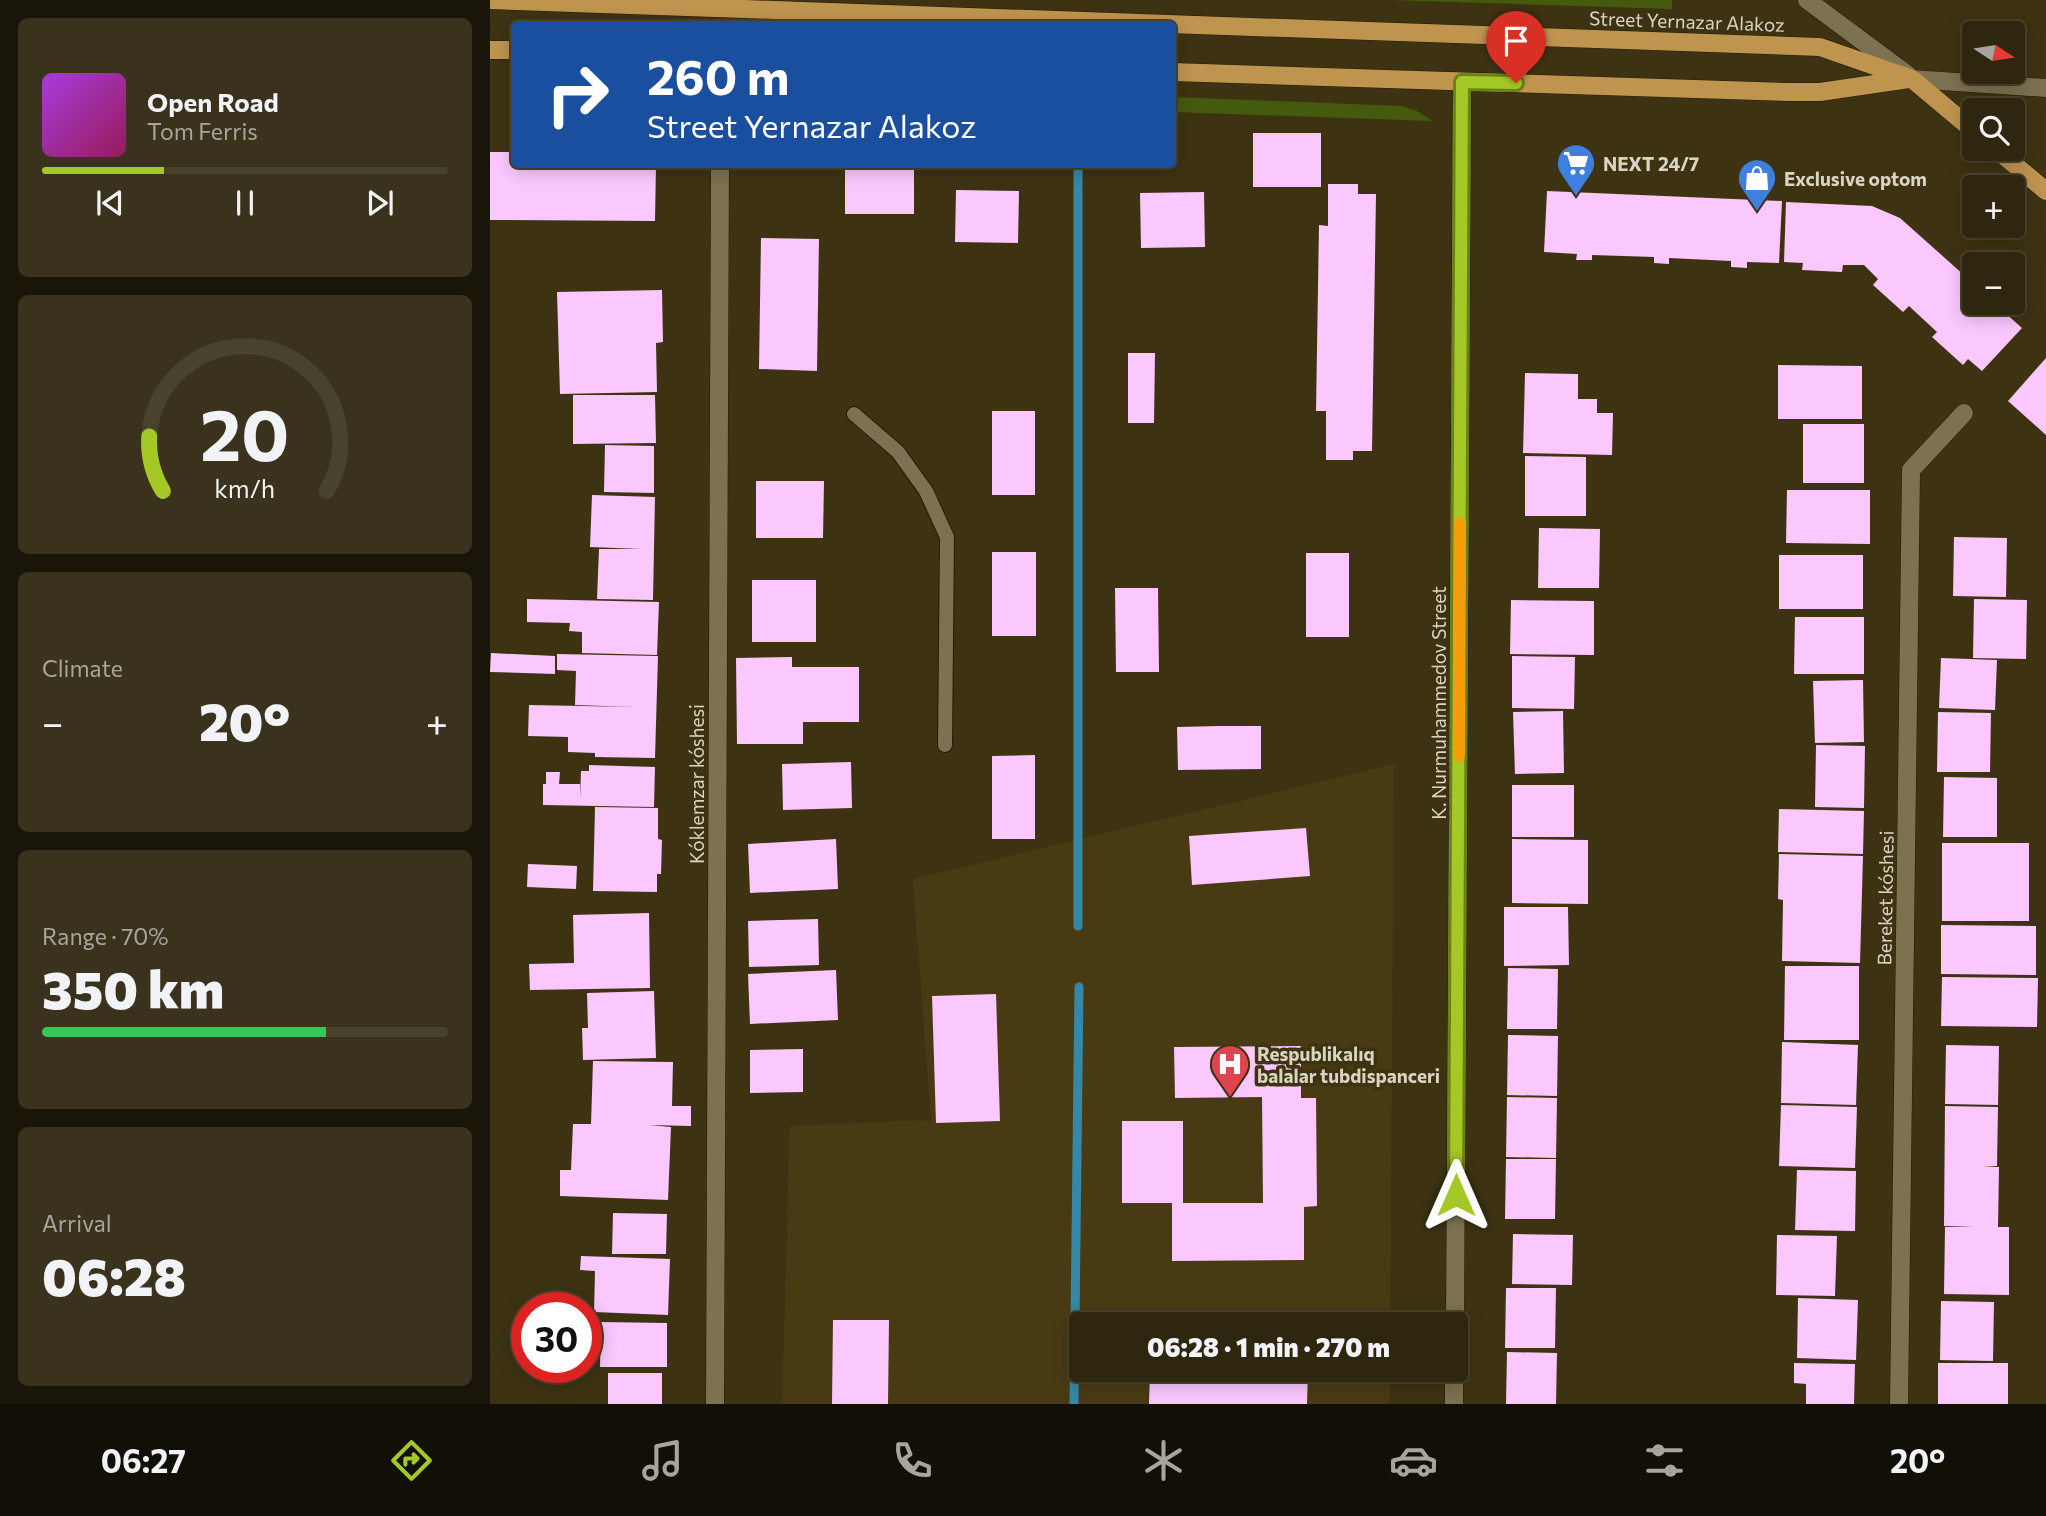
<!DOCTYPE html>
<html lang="en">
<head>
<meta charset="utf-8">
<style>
  :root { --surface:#2e260e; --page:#3a321c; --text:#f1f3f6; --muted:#a7a59e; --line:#49432e; --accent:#a4c825 }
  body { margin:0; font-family:Commissioner,sans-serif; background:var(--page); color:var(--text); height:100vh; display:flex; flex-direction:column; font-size:26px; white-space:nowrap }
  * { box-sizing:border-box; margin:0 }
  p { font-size:23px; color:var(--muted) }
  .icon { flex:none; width:38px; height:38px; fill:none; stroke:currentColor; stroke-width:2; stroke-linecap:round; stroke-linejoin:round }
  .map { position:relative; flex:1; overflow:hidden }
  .drawer { display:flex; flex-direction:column; gap:18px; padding:18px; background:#191508; width:490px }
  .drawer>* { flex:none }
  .hud { position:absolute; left:21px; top:21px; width:665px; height:147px; border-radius:7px; box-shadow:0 4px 18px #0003,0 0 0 2px var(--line); background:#1a4fa0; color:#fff; overflow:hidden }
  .needle { width:46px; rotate:102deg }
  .controls { position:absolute; left:1472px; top:21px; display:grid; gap:14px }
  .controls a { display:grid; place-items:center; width:63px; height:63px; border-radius:7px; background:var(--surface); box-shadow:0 4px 18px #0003,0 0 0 2px var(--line); font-size:35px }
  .speed { position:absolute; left:21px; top:1292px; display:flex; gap:14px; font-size:35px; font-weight:700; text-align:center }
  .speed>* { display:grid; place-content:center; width:91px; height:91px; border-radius:50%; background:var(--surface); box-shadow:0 4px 18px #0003,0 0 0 2px var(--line); line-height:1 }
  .speed .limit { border:10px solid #d22; background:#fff; color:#111 }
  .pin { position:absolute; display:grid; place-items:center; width:60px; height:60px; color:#fff; margin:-72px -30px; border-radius:50% 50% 50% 0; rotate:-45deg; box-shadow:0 0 7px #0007 }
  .pin .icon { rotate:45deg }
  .me { position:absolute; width:77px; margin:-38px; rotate:0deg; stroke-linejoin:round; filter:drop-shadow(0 0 5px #0008) }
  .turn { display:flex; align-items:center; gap:24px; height:147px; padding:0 21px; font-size:32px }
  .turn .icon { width:91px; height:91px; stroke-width:2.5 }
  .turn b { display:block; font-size:49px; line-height:60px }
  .big { font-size:52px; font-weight:800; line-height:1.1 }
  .drawer .widget { flex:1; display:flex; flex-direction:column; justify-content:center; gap:10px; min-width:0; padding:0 24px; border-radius:10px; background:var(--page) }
  .drawer .dial { align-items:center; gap:0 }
  .dial svg { height:182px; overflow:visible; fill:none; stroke:var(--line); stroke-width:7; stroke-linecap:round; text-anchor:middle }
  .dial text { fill:var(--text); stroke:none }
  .song { display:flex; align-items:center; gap:21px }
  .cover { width:84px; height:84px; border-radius:10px; background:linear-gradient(135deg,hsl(280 70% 55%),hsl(330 70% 35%)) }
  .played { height:7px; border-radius:4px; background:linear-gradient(90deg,var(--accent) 30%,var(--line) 30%) }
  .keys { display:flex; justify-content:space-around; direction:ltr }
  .heat { display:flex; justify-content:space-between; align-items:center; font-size:38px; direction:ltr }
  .charge { height:10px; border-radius:5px; background:linear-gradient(90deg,#34c759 70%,var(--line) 0) }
  .trip { position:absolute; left:579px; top:1312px; width:399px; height:70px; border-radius:7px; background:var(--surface); box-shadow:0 4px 18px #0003,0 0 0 2px var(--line); font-weight:800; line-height:70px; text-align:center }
  .tabs { display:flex; height:112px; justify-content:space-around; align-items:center; background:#120f06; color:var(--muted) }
  .tabs .icon { width:49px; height:49px }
  .tabs .selected { color:var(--accent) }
  .tabs b { font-size:32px; color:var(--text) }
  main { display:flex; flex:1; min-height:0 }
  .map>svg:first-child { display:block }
  .built { fill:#483b14 }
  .green { fill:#445b0d }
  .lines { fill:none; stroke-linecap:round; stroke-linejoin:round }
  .stream { stroke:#3588a7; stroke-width:9 }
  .building { fill:#fac7fe }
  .service-casing { stroke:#231a00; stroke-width:16 }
  .minor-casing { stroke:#231a00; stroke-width:19 }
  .tertiary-casing { stroke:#231a00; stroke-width:19 }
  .secondary-casing { stroke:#231a00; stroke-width:19 }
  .primary-casing { stroke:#231a00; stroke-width:19 }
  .service { stroke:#7c7150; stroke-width:14 }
  .minor { stroke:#7c7150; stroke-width:18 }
  .tertiary { stroke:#7c7150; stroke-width:18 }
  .secondary { stroke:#7c7150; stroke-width:18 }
  .primary { stroke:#be944f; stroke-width:18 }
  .route-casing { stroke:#6b8218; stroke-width:18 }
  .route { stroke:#a4c825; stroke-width:12 }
  .slow { stroke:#f59e0b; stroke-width:12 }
  .labels { text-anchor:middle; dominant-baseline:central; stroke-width:7; stroke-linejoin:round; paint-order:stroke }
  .street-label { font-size:19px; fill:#dad4c3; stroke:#3d3313 }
  .poi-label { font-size:19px; font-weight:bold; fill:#dad4c3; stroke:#3d3313; text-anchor:start }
</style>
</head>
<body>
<main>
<section class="drawer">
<div class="widget">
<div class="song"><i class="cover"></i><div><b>Open Road</b><p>Tom Ferris</p></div></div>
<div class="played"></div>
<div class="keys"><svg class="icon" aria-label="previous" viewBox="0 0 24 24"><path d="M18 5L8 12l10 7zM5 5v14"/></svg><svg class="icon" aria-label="pause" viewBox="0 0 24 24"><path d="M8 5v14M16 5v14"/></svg><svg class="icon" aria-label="next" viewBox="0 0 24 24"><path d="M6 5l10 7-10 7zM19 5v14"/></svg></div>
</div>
<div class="widget dial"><svg viewBox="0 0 100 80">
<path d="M14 69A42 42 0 1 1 86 69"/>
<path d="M14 69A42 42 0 0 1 8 45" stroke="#a4c825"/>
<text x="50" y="56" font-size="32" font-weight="700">20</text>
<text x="50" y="72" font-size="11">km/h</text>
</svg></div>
<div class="widget"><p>Climate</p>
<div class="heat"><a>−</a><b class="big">20°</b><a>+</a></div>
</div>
<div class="widget"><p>Range · 70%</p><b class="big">350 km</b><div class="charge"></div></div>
<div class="widget"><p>Arrival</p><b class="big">06:28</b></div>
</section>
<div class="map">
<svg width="1556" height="1404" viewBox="0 0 1556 1404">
  <rect width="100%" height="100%" fill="#3d3313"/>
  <!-- built -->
  <path class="built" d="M904,764L900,1325H592V1370H900V1404H292L300,1126L441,1120L423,879Z"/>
  <!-- green -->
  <g class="green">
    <path d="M900,0H1182V9Z"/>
    <path d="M683,97L911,106L927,111L942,121L683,112Z"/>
  </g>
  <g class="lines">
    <!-- stream -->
    <g class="stream">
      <path d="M588,164V926"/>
      <path d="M584,1404L589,987"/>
    </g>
  </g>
  <!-- building -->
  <g class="building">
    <rect x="763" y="133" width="68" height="54"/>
    <path d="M0,152H24V164H166L165,221L0,220Z"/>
    <rect x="355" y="164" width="69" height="50"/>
    <path d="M838,184H868V194H886L882,451H863V460H836V411H826L829,225L838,226Z"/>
    <path d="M466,190L529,191L528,243L465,242Z"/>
    <path d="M1057,191L1292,201L1289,263L1257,262V268L1241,267V261L1179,258V264L1164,263V257L1102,255V260H1086L1087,254L1054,252Z"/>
    <path d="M714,192L715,247L651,248L650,193Z"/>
    <path d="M1296,202L1382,206L1410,218L1484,284V303H1504L1532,328L1492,371L1478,359L1473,365L1442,337L1447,332L1419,306L1413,312L1383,285L1388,279L1374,265H1353L1352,272L1312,270L1313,263L1294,262Z"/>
    <path d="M271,238L329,239L327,371L269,369Z"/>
    <path d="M172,290L173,342L166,343L167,392L70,394L67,292Z"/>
    <path d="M638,353H665L664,423H638Z"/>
    <path d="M1556,358V435L1518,401Z"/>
    <path d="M1288,365L1372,366V419H1288Z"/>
    <path d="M1035,373L1088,374V399H1107V413H1123L1122,455L1033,453Z"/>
    <path d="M83,395H165L166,443L83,444Z"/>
    <rect x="502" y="411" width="43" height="84"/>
    <rect x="1313" y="424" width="61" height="59"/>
    <path d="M115,445L164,446V493L114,492Z"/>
    <path d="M1035,456L1096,457V516H1035Z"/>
    <path d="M266,481H334L333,538H266Z"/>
    <path d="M1297,490H1380V544L1296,543Z"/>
    <path d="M102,495L165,497L163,600L107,599L109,549H151L100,547Z"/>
    <path d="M1049,528L1110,529L1109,588H1048Z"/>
    <path d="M1464,537L1517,538L1516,597L1463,596Z"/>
    <rect x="502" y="552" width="44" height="84"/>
    <rect x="816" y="553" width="43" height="84"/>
    <rect x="1289" y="555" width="84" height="54"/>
    <rect x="262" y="580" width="64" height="62"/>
    <path d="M625,588H668L669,672H626Z"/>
    <path d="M37,599L169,602L167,655L92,653V632L79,631L80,623L37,622Z"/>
    <path d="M1484,599L1537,600L1536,659L1483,658Z"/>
    <path d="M1021,600L1104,601V655L1020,654Z"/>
    <path d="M1305,617H1374V674H1304Z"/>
    <path d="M1,653L65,656V674L0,672Z"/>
    <path d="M67,654L168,656L165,758L105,757V753L78,752V737L38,736L39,705L144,707L85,705L86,671L67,670Z"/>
    <path d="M1022,656L1085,657L1084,709L1022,708Z"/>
    <path d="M302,657V667H369V722H313V744H247L246,658Z"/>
    <path d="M1451,658L1507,660L1505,710L1449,708Z"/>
    <path d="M1373,680L1374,742L1325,743L1323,681Z"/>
    <path d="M1073,711L1074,773L1025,774L1023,712Z"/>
    <path d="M1448,712L1501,713L1500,772H1447Z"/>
    <path d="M729,726H771V769L688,770L687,727Z"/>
    <path d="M1326,745L1375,746L1374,808L1325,807Z"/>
    <path d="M545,755V839H502V756Z"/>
    <path d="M361,762L362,808L293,810L292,764Z"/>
    <path d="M99,765L165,767L164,807L53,805V784H56V772H70L69,784H90V799L91,771H99Z"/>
    <path d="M1454,777L1507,778V837H1453Z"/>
    <rect x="1022" y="785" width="62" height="52"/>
    <path d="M105,807L168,808V839L172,840L171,874H167V892L103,891Z"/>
    <path d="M1289,809L1374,811L1373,854L1288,852Z"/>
    <path d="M816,828L820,876L702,885L699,836Z"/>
    <path d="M346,839L348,889L260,893L258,844Z"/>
    <path d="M1022,839L1098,840V904L1022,903Z"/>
    <rect x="1452" y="843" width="87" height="78"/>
    <path d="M1289,854L1373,856L1370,963L1292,961L1293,900L1288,899Z"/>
    <path d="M38,864L87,866L86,889L37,887Z"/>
    <path d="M1014,907H1078L1079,965L1014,966Z"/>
    <path d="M159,913L160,988L40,990L39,964L84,963L83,915Z"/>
    <path d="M328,919L329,965L259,967L258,921Z"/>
    <path d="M1451,925L1546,926V975L1451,974Z"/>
    <path d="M1295,966H1369V1040H1294Z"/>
    <path d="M1018,968L1068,969L1067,1029H1017Z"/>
    <path d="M346,970L348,1020L260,1024L258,974Z"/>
    <path d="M1452,977L1548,978L1547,1027L1451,1026Z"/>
    <path d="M164,991L166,1058L93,1060L92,1028H98L97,993Z"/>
    <path d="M506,994L510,1121L446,1123L442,996Z"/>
    <path d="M1018,1035L1068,1036L1067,1096L1017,1095Z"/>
    <path d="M1292,1042L1368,1045L1366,1105L1291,1103Z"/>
    <path d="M1456,1045L1509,1046L1508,1105L1455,1104Z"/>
    <path d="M811,1046V1098H826L827,1206L814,1207V1260L682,1261V1203H632V1121H693V1203H773L772,1097L685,1098L684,1047Z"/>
    <path d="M313,1049V1092L260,1093V1050Z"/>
    <path d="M103,1061L183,1062L182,1106H201V1126L159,1125L181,1127L178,1200L70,1196V1170H81L83,1124H101Z"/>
    <path d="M1017,1097L1067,1098L1066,1158L1016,1157Z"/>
    <path d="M1291,1105L1367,1107L1365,1168L1289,1166Z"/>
    <path d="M1455,1106L1508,1107L1507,1166L1493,1167H1509L1508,1227H1519V1295L1454,1294L1455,1227L1484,1226H1454Z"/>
    <path d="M1016,1159H1066L1065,1219H1015Z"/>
    <path d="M1307,1170L1366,1171L1365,1231L1305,1230Z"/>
    <path d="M123,1213L177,1214L176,1254H122Z"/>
    <path d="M1023,1234L1083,1235L1082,1285L1022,1284Z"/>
    <path d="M1287,1235L1347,1236L1345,1296L1286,1295Z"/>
    <path d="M91,1256L180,1259L178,1315L104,1312L105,1271L90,1270Z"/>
    <path d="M1016,1288H1066L1065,1348H1015Z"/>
    <path d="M1308,1298L1368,1300L1366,1360L1307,1358Z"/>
    <path d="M1451,1301L1504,1302L1503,1361L1450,1360Z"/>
    <path d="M343,1320H399L398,1404H342Z"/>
    <path d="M111,1322L177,1323V1367H110Z"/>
    <path d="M1017,1352L1067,1353L1066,1404H1016Z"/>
    <path d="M1304,1363L1365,1364L1364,1404H1316V1384L1304,1383Z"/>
    <rect x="1448" y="1363" width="70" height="41"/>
    <path d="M660,1370H818L817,1404H659Z"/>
    <rect x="118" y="1373" width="54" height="31"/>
  </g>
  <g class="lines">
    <!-- service casing -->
    <g class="service-casing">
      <path id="service" d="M364,414L408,452L436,491L457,537L455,745"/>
    </g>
    <!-- minor casing -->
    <g class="minor-casing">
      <g id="minor">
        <path d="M965,1325L972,82"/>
        <path d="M225,1404L230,164"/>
        <path d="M964,1404V1370"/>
        <path d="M1409,1404L1421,470L1474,413"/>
      </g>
    </g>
    <!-- tertiary casing -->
    <g class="tertiary-casing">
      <path id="tertiary" d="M1317,0L1418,75"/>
    </g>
    <!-- secondary casing -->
    <g class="secondary-casing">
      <path id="secondary" d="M1422,79L1556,88"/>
    </g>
    <!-- primary casing -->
    <g class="primary-casing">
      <g id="primary">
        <path d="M0,0L1330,47L1422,79L1484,131"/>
        <path d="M0,50H24"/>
        <path d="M682,72L1298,92H1330L1419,79"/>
        <path d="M1506,149L1556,191"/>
      </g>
    </g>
    <!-- service -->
    <use href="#service" class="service"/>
    <!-- minor -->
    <use href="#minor" class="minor"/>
    <!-- tertiary -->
    <use href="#tertiary" class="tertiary"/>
    <!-- secondary -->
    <use href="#secondary" class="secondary"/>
    <!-- primary -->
    <use href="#primary" class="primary"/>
  </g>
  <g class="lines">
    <!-- route casing -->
    <g class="route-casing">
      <path id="route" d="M966,1195L972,82L1026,83"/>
    </g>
    <!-- route -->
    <use href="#route" class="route"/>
    <!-- slow -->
    <path class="slow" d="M969,756L970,523"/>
  </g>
  <!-- icons -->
  <defs>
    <g id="supermarket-pin" transform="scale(2.0125)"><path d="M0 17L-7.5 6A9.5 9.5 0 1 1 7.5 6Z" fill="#3f7fe0" stroke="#3d3313"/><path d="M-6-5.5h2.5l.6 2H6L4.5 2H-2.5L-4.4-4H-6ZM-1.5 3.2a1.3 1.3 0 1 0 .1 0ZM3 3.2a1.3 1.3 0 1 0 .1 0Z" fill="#fff"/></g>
    <g id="shop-pin" transform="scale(2.0125)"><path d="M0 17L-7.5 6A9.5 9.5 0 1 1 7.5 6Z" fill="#3f7fe0" stroke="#3d3313"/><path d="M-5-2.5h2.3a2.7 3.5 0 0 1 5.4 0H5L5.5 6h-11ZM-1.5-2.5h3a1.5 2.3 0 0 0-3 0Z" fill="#fff"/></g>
    <g id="hospital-pin" transform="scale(2.0125)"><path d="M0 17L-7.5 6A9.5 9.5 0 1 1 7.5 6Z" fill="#e0444e" stroke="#3d3313"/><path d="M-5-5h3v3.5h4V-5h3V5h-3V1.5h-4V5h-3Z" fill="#fff"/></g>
  </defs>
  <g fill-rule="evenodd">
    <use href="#supermarket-pin" x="1086" y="163"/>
    <use href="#shop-pin" x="1267" y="178"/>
    <use href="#hospital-pin" x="740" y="1064"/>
  </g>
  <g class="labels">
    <!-- street labels -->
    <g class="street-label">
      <text transform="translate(1197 21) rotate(2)">Street Yernazar Alakoz</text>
      <text transform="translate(948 703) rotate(-90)">K. Nurmuhammedov Street</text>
      <text transform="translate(206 784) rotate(-90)">Kóklemzar kóshesi</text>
      <text transform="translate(1395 898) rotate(-89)">Bereket kóshesi</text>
    </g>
    <!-- poi labels -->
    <g class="poi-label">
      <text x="1113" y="163">NEXT 24/7</text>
      <text x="1294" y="178">Exclusive optom</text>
      <text x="767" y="1053">Respublikalıq<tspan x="767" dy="22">balalar tubdispanceri</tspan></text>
    </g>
  </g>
</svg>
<div class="controls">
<a><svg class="needle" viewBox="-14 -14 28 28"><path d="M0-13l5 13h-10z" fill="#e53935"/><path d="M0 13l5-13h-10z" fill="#a7a59e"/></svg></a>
<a><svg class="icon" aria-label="search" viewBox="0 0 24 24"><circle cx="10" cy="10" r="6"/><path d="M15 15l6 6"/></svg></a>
<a>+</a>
<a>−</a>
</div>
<div class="speed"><div class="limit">30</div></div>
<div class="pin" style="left:1026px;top:83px;background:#d93025"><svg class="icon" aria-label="arrive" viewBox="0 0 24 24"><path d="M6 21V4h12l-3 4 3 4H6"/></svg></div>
<svg class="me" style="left:966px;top:1195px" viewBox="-20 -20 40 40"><path d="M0-17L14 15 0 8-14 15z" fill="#a4c825" stroke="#fff" stroke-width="4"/></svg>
<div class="trip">06:28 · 1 min · 270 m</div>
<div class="hud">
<div class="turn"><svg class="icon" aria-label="right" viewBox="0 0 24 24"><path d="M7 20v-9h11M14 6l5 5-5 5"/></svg><div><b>260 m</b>Street Yernazar Alakoz</div></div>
</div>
</div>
</main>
<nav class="tabs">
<b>06:27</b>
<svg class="icon selected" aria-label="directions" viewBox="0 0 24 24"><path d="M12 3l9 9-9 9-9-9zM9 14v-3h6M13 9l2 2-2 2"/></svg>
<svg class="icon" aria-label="music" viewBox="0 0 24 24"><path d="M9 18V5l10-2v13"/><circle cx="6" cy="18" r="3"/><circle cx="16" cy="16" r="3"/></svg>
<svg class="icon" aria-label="phone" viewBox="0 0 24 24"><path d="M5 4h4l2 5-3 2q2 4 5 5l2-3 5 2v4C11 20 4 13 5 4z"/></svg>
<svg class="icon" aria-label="climate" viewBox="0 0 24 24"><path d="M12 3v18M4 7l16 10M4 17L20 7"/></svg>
<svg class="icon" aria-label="car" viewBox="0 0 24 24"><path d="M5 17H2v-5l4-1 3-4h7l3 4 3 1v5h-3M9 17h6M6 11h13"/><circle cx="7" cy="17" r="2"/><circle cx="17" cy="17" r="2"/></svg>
<svg class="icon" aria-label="filters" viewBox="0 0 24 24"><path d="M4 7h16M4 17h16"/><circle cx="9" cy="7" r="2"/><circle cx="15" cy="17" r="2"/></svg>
<b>20°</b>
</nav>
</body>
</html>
